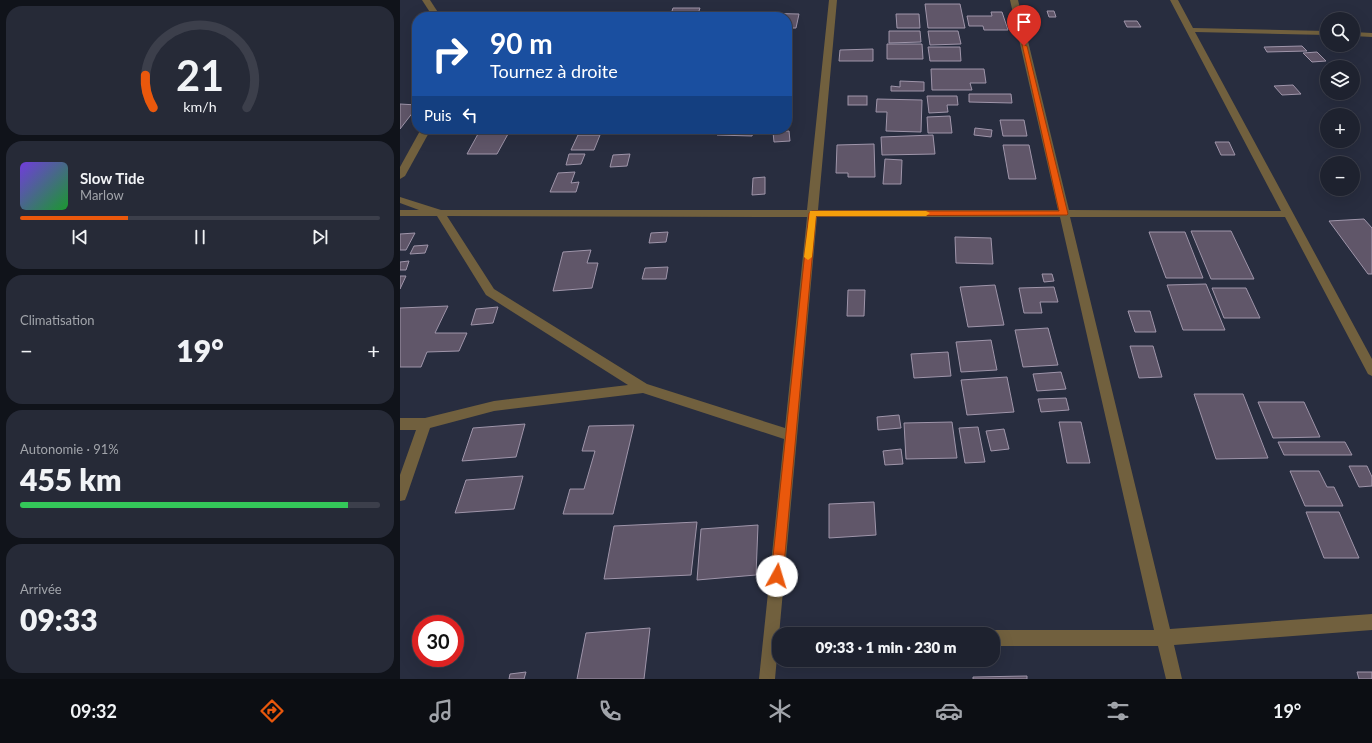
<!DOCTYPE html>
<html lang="fr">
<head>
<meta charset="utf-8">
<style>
  :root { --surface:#1e222f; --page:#262a37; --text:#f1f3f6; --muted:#a1a4aa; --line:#3c3f4b; --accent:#ea580c }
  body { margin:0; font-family:Lato,sans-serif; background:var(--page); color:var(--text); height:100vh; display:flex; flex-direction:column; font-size:15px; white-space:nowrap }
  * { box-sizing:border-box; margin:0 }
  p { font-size:13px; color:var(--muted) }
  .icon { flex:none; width:22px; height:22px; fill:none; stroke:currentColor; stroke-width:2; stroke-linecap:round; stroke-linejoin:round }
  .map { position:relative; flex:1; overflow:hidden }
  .side { display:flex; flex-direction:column; gap:6px; padding:6px; background:#10131a; width:400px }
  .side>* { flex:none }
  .guide { position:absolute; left:12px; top:12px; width:380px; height:122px; border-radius:16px; box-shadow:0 4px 16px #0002,0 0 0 1px var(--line); background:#1a4fa0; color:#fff; overflow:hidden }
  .fabs { position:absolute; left:920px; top:12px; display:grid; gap:8px }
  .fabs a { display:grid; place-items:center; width:40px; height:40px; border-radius:50%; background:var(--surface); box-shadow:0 4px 16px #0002,0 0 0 1px var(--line); font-size:20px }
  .speed { position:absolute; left:12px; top:615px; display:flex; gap:8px; font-size:20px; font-weight:700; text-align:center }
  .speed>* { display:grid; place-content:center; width:52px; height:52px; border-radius:50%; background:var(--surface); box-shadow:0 4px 16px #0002,0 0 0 1px var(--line); line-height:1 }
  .speed .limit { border:6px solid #d22; background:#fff; color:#111 }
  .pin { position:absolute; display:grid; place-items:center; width:34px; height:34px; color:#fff; margin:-41px -17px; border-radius:50% 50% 50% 0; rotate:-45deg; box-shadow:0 0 4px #0007 }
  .pin .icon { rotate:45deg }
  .me { position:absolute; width:44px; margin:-22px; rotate:6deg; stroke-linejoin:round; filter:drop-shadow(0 0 3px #0008) }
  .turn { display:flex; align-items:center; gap:14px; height:84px; padding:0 12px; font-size:18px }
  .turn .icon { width:52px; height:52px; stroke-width:2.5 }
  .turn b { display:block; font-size:28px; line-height:34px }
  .then { display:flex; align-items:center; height:38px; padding:0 12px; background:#0003; gap:8px; font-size:15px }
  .big { font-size:30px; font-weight:800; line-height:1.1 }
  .side .card { flex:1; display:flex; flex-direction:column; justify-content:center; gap:6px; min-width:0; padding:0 14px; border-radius:16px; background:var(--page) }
  .side .dial { align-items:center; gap:0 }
  .dial svg { height:104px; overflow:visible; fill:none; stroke:var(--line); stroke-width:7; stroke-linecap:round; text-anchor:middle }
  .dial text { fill:var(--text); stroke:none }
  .song { display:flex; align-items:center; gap:12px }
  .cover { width:48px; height:48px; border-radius:6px; background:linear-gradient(135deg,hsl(260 70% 55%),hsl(130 70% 35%)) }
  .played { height:4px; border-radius:2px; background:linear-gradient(90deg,var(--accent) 30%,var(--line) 30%) }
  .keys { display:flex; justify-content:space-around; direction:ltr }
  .heat { display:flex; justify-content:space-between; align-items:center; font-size:22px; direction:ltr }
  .charge { height:6px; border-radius:3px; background:linear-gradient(90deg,#34c759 91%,var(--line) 0) }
  .trip { position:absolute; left:372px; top:627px; width:228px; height:40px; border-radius:16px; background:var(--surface); box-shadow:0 4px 16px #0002,0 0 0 1px var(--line); font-weight:800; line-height:40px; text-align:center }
  .menu { display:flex; height:64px; justify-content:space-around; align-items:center; background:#0c0e13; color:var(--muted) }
  .menu .icon { width:28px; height:28px }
  .menu .current { color:var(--accent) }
  .menu b { font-size:18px; color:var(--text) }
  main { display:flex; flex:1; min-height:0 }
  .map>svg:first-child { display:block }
  .building { fill:#605669; stroke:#9f95aa }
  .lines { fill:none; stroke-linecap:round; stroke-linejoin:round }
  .street { fill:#71603e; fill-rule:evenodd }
  .route { fill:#ea580c; stroke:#983908 }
  .slow { fill:#f59e0b }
</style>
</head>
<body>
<main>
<section class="side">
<div class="card dial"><svg viewBox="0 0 100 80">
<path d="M14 69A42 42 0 1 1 86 69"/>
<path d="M14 69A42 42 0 0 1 8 44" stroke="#ea580c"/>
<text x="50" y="56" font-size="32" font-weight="700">21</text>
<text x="50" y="72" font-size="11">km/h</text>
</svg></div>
<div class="card">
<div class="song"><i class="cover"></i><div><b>Slow Tide</b><p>Marlow</p></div></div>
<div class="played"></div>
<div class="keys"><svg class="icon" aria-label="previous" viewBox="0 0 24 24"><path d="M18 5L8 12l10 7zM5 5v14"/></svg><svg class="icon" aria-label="pause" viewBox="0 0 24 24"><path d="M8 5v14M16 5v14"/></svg><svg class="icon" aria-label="next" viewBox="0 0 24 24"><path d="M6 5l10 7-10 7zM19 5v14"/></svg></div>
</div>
<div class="card"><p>Climatisation</p>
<div class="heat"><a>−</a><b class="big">19°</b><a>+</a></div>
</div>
<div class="card"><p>Autonomie · 91%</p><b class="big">455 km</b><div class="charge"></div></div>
<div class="card"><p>Arrivée</p><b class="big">09:33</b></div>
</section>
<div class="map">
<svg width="972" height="679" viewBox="0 0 972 679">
  <rect width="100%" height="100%" fill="#282d3f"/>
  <!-- building -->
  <g class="building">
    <path d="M525,4H560L565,28H528Z"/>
    <path d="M273,8H300L297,17H270Z"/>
    <path d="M647,11H654L656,17H649Z"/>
    <path d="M591,12H602L608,30H584L583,26H569L567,16H592Z"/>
    <path d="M356,13L399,14L396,28H387V17H355Z"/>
    <path d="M496,14H519L520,28H497Z"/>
    <path d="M724,21H737L741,27H727Z"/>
    <path d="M489,31H520L521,42L489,43Z"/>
    <path d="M528,31H558L561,44L530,45Z"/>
    <path d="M487,44H522L523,59H487Z"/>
    <path d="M902,46L907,51L867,52L864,47Z"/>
    <path d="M528,47H560L561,61H530Z"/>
    <path d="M473,49V61H439L440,50Z"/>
    <path d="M917,52L926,61L912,62L903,53Z"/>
    <path d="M531,69H584L586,83H570L572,90H532Z"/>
    <path d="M500,81L524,82V91H491V86L500,87Z"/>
    <path d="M893,85L901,94L882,95L874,86Z"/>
    <path d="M569,94H611L612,103L569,102Z"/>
    <rect x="448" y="96" width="19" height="9"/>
    <path d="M527,96H557L558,105H547L548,112L529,113Z"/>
    <path d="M477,99L522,100L521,132L486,131L487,112H476Z"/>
    <path d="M0,104L17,105V107L0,129Z"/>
    <path d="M550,116L552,133H528L527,117Z"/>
    <path d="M600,120H624L627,136H603Z"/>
    <path d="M575,128L592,130L591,137L574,135Z"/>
    <path d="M319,129H354L352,136L317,135Z"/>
    <path d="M389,131L390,141L374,142L373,132Z"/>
    <path d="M78,134H108L97,154H67Z"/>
    <path d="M178,135H200L194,150H171Z"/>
    <path d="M533,135L535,154L482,155L481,137Z"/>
    <path d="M815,142H829L835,155H821Z"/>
    <path d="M474,144L475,177H448V173H436L437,145Z"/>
    <path d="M603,145H629L636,179H609Z"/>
    <path d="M169,154H185L181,164L166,165Z"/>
    <path d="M230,154L227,166L210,167L213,155Z"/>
    <path d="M485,159L502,160L501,184H483Z"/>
    <path d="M175,172L171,183L179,182L176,192H150L158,173Z"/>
    <path d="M365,177V194L352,195L353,178Z"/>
    <path d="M964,219L972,228V274H968L929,221Z"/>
    <path d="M791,231H831L854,279H811Z"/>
    <path d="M268,232L266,242L249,243L251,233Z"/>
    <path d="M749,232H785L803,278H766Z"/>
    <path d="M15,233L6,250H0V234Z"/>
    <path d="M555,237L591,238L593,264L556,263Z"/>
    <path d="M28,245L25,253L10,254L14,246Z"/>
    <path d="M191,250L187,263H198L192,288L153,291L163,252Z"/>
    <path d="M9,261L6,270H0V262Z"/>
    <path d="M268,267L266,279H242L245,268Z"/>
    <path d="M642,274H652L654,281L644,282Z"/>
    <path d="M0,276H6L0,289Z"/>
    <path d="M806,284L825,330H783L767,285Z"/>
    <path d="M595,285L604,325L568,327L560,287Z"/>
    <path d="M654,287L658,302H640L642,313H624L619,288Z"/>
    <path d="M812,288H846L860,318H824Z"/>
    <path d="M448,290H465L464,316H447Z"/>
    <path d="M48,306L35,333H67L59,351L27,352L21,367H0V308Z"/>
    <path d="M98,307L93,323L71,325L76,309Z"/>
    <path d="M728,311H750L756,332H735Z"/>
    <path d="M648,328L658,365L623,367L615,330Z"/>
    <path d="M591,340L597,370L561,372L556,342Z"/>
    <path d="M730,346H753L762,377L739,378Z"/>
    <path d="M548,352L551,376L514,378L511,354Z"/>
    <path d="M661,372L666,389L637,391L633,374Z"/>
    <path d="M607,377L614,412L567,415L561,380Z"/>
    <path d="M794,394H843L868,458L816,459Z"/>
    <path d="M666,398L669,410L641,412L638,399Z"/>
    <path d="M858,402H904L920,437L873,438Z"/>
    <path d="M499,415L501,428L478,430L477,417Z"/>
    <path d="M552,422L557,458L506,459L504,423Z"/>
    <path d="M659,422H681L690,463H667Z"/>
    <path d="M125,424L116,457L62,461L73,428Z"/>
    <path d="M234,425L213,514H163L170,489H184L195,451H182L189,426Z"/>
    <path d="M578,427L585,462L565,463L559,428Z"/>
    <path d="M604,429L609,449L591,451L586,431Z"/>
    <path d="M878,442H945L952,455H884Z"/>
    <path d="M501,449L503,464L485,465L483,451Z"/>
    <path d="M949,466H967L972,477V486L959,487Z"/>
    <path d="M890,471H919L927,487H934L943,506H905Z"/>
    <path d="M123,476L114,509L55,513L66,480Z"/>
    <path d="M474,502L476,535L429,538V504Z"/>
    <path d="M906,512H939L959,558H924Z"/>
    <path d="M297,522L291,575L204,579L214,526Z"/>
    <path d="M358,525L356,575L297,580L301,529Z"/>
    <path d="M250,628L244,679H177L186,633Z"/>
    <path d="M126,672L124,679H109L110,674Z"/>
    <path d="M957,672H972V679H959Z"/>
    <path d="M627,676V679H573V677Z"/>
  </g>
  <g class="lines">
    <!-- street -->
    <g class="street">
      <path d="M22,0H30L41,17H33Z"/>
      <path d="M429,0H437L418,210H658L610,0H618L669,210L881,211L770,0H778L793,28L927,31V35L795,32L972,359V376L968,374L885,217H670L770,629L972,614V630L774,645L782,679H766L758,646H593V634H587L593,630H754L660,217H417L375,679H359L384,439L243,393L94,411L30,428L7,495L5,500L0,501V475L16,430H0V418H25L94,401L228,385L86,295L37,216H0V210H19L0,203V197L41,210H407ZM47,216L407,217L385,428L247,384L94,289Z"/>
      <path d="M953,32L972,33V37L953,36Z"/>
      <path d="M21,129H31L5,176L0,179V167Z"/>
    </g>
  </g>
  <!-- route -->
  <path class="route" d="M622,44L627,46L668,214L667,215L416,216L383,576L381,580L377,581L373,580L371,576L409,213L412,211H659Z"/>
  <!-- slow -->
  <path class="slow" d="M410,211H526L530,213L526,216H416L412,257L408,260L404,257Z"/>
</svg>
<div class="fabs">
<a><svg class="icon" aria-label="search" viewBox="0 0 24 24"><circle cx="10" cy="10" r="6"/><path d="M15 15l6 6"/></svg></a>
<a><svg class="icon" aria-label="layers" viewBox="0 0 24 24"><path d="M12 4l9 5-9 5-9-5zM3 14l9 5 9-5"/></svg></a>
<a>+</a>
<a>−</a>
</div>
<div class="speed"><div class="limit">30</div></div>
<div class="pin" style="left:624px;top:46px;background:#d93025"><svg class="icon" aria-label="arrive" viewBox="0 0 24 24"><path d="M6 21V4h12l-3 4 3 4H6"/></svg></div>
<svg class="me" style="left:377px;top:576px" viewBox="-20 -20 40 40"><circle r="19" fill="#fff"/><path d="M0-13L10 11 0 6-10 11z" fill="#ea580c"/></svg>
<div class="trip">09:33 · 1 min · 230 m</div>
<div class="guide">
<div class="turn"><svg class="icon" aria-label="right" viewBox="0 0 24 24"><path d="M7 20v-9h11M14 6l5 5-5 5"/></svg><div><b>90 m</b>Tournez à droite</div></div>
<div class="then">Puis<svg class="icon" aria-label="left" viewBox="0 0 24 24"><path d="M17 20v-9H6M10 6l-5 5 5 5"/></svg></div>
</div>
</div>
</main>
<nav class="menu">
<b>09:32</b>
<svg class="icon current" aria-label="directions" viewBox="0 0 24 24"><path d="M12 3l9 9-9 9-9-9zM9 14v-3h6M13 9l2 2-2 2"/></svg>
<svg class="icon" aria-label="music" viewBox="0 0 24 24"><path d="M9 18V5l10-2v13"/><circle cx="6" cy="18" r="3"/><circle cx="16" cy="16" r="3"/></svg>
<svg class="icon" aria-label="phone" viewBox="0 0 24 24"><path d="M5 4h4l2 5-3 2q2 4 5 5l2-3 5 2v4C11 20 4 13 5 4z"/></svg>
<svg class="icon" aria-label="climate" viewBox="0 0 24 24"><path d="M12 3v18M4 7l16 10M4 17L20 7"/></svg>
<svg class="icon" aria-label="car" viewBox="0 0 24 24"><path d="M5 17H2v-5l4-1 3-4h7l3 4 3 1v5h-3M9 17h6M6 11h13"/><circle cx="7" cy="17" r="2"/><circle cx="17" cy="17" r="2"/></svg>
<svg class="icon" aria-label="filters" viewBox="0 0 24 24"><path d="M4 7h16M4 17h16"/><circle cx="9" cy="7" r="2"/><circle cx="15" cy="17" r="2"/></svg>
<b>19°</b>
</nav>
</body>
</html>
